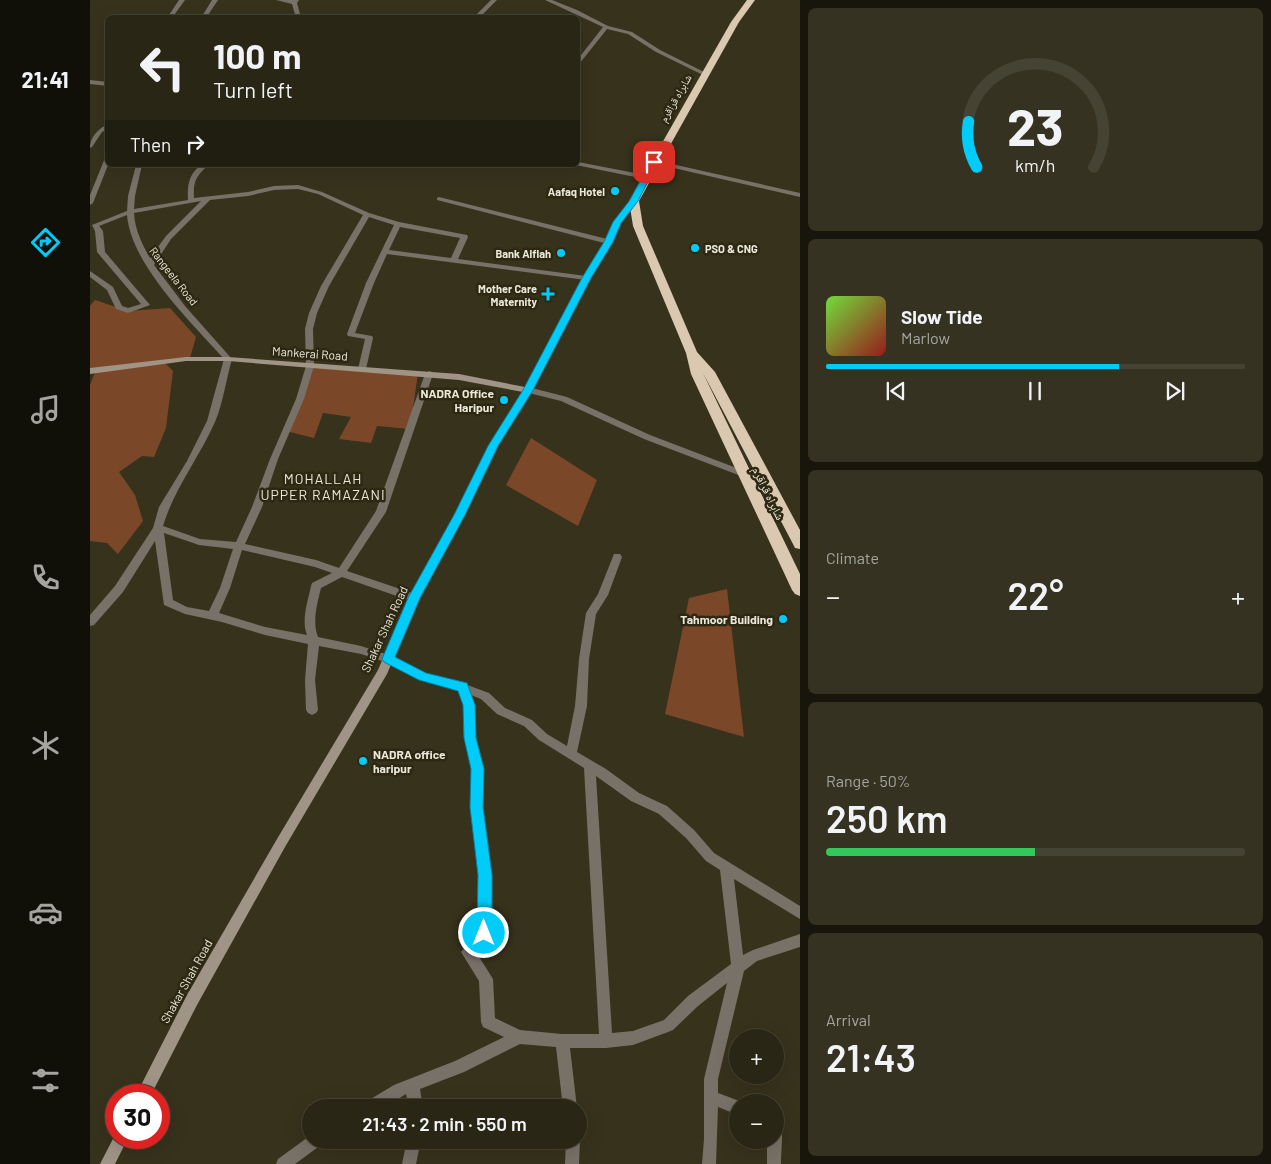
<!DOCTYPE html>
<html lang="en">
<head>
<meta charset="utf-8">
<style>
  :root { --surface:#292615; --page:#353222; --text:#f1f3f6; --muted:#a5a5a0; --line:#454334; --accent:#01cbf9 }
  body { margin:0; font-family:Barlow,"Noto Naskh Arabic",sans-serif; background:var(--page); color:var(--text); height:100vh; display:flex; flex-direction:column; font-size:19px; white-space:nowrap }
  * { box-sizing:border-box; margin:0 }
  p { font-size:16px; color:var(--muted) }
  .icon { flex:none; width:28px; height:28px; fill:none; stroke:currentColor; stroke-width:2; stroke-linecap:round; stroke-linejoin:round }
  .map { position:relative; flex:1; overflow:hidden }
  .sheet { display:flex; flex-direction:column; gap:8px; padding:8px; background:#17150c; width:471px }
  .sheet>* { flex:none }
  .hud { position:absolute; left:15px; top:15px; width:475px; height:152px; border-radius:8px; box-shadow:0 5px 20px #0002,0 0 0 1px var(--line); background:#292615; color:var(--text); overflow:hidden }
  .fabs { position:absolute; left:639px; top:1029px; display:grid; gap:10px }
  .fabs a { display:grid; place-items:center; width:55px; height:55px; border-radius:50%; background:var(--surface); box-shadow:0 5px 20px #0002,0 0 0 1px var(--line); font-size:25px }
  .speed { position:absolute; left:15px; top:1084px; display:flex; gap:10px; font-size:25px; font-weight:700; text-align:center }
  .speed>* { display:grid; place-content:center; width:65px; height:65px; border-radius:50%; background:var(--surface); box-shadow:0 5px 20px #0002,0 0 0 1px var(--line); line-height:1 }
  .speed .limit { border:8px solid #d22; background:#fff; color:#111 }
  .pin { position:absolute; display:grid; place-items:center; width:42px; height:42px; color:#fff; margin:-21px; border-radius:10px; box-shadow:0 2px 8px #0006 }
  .me { position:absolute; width:55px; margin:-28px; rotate:0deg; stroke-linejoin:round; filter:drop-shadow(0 0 4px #0008) }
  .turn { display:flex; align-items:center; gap:18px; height:105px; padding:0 25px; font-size:22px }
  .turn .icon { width:65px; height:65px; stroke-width:2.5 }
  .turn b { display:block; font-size:35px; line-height:42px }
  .then { display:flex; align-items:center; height:48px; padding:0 25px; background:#0003; gap:10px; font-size:19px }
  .big { font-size:38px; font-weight:600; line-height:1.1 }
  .sheet .widget { flex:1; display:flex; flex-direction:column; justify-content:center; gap:8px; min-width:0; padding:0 18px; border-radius:8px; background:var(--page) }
  .sheet .dial { align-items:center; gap:0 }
  .dial svg { height:130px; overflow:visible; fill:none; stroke:var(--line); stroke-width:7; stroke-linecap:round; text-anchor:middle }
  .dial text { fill:var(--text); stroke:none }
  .song { display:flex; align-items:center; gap:15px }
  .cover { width:60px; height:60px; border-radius:8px; background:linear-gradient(135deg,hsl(100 70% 55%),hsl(0 70% 35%)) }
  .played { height:5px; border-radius:2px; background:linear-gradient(90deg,var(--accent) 70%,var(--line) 70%) }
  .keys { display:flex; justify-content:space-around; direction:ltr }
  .heat { display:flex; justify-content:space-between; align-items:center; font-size:28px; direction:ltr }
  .charge { height:8px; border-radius:4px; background:linear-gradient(90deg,#34c759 50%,var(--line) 0) }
  .trip { position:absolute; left:212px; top:1099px; width:285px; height:50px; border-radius:25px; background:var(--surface); box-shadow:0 5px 20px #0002,0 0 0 1px var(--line); font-weight:600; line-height:50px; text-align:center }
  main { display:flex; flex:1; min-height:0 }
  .tab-bar { display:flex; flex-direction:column; width:90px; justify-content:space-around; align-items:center; background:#100f08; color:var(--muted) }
  .tab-bar .icon { width:35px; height:35px }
  .tab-bar .active { color:var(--accent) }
  .tab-bar b { font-size:22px; color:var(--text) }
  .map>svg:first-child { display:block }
  .green { fill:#7b4729 }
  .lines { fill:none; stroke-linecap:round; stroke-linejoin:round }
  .street { fill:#787168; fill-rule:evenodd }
  .secondary { fill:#a09486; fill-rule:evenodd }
  .highway { fill:#dac8b1; fill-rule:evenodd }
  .route { fill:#01cbf9; stroke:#0184a2 }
  .poi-dot { fill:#01cbf9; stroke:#2d2812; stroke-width:2 }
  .labels { text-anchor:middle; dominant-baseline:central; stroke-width:5; stroke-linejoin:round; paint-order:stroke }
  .far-street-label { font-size:11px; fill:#ebe9db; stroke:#2d2812 }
  .far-poi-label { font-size:11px; font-weight:bold; fill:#ebe9db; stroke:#2d2812; text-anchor:end }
  .street-label { font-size:12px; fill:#ebe9db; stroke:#2d2812 }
  .poi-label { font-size:12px; font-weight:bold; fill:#ebe9db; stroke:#2d2812; text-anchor:end }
  .neighbourhood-label { font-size:14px; letter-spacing:1px; fill:#ebe9db; stroke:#2d2812 }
</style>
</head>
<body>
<main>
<nav class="tab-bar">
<b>21:41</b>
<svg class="icon active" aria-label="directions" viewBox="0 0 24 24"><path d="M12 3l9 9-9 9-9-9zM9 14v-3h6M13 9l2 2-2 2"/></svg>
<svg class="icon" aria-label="music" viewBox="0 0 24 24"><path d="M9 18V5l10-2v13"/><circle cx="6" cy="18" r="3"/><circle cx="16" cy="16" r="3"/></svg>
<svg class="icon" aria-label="phone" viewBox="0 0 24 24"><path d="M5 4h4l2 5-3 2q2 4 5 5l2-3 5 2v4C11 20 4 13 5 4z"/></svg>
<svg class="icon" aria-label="climate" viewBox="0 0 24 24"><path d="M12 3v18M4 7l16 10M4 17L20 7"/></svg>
<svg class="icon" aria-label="car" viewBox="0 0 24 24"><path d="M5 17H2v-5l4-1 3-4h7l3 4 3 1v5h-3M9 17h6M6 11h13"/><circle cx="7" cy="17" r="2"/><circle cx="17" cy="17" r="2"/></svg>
<svg class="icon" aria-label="filters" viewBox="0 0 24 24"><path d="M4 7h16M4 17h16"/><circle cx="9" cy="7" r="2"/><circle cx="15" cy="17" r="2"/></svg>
</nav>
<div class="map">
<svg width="710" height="1164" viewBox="0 0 710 1164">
  <rect width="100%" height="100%" fill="#37321c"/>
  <!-- green -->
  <g class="green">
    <path d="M5,300L38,311L80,308L106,337L100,358L74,362L83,371L76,428L64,457L52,456L29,472L45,495L53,521L28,554L17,543L0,541V385L6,370H0V306Z"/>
    <path d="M220,366L328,373L320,429L287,426L281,443L249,439L261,417L233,413L224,438L196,431Z"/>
    <path d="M441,438L507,480L488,526L416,485Z"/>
    <path d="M637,589L654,737L575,714L599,598Z"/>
  </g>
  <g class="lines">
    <!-- street -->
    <g class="street">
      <path d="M89,0H95L82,18H77Z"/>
      <path d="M122,0H128L116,18H111Z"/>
      <path d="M186,0H209L207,3L211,18H206L202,4Z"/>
      <path d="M401,0H407L389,18H383Z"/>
      <path d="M455,0H462L487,10L518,26L542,32L570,50L618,74L613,75L566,52L538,34L517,29L490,63L488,64V59L513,27Z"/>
      <path d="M0,80L18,82V86L0,84Z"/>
      <path d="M18,124V129L12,132L2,147L0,148C0,137 8,129 18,124Z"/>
      <path d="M18,156V165L3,203L0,205V195L15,158Z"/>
      <path d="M564,160L710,193V197L562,163V161Z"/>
      <path d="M488,162L555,175L558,177L555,179L486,165H488Z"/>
      <path d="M46,165H52L45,196L44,209L98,200C97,185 99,174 111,165H118C106,177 103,181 104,198L158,192L184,186L208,185L232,192L279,213L309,222L377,235L378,237L368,259L496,276L500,278L496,280L297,254L284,283L265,333L282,336L283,338L276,369L275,371H269L268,369L275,339L258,336L257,334L276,283L304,225L279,217L239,286L227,313L223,329L224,366L214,399L188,459L172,507L155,544L226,560L249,568L286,511L335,374L339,371L342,372L343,374L296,512L257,571L328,595L329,598L328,601L324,602L252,577L231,588C227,604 222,622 228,637L271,646L305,657L336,673L372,683L399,693L415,708L442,720L457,734L477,746L485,706L489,659L496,613L508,594L524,554H530L532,557L518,595L506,614L499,659L497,706L487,752L516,769L549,793L577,806L604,830L624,853L710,906V919L644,879L653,955L663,950L710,934V947L667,961L654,971L628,1079V1093L652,1102H648V1115L628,1107L626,1164H612L614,1139V1079L637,983L608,1006L583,1030L578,1032L543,1045L516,1048H480L487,1108H473L466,1047L430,1044L374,1072L330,1089L333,1108H319L316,1094L293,1108H272L274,1103L304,1085L365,1061L414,1037L393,1027L391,1022L389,981L371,952L388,931L389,875L380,807L382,769L374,737L373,705L368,690L329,680L301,664L271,654L229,646L225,680L228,710L226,713L222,715L218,713L216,710L215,680L218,644L175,635L132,622L95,614L74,605L65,541L33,592L4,625L0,626V615L25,586L63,528L69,507L97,461L117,421L134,359C102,323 41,265 37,215L9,226L13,231L15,252L60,305L38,313L26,309L17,290L0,277V271L23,287L32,306L38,308L51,304L7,252L5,231L2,225L37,211L38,196ZM208,189L228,194L273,215L231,286L219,313L215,329L216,366L206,399L180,459L162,507L146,542L110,539L73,526C84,489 109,458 125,422C133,403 136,380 142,359L95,306L64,265L81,239L120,200L158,196L184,190ZM111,201L76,236L60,258C52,244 45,230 44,213ZM310,227L370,238L361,258L299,250ZM74,533L109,545L143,549L130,588L119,611L97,607L83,600ZM152,550L225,567L242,573L222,583L221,586C218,601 211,620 217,635L175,627L129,613L140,588ZM381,695L391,699L407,714L434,726L449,740L494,768L509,1034H472L430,1030L405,1018L403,979L386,952L400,933L401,875L392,807L394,769L386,737L385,705ZM506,776L541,801L569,814L596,838L616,861L630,870L641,964L598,996L574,1020L543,1031L522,1033Z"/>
      <path d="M349,197L521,240L522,242L518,244L347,200V198Z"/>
      <path d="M438,387L477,397L560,435L657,472L659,474L654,477L651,476L554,439L471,401L435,392L434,390Z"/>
      <path d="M685,1117L690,1119C694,1127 691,1153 691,1164H677V1140H685Z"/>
      <path d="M221,1135V1140H233L231,1145L205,1164H186L188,1159Z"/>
      <path d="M489,1136L490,1140L489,1164H475L476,1140H489Z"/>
      <path d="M317,1140H331L326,1164H312Z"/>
    </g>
    <!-- secondary -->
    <g class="secondary">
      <path d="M542,200L547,201L530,222L522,242L500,278L442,390L407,446L374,515L329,598L297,674L195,847L107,1005L61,1095H46L97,995L187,839L288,670L319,598L364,515L399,446L433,392L369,380L138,361H96L0,374V368L96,357H138L369,374L435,387L492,278L514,242L524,222Z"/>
      <path d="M26,1133V1138H38L25,1164H10Z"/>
    </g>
    <!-- highway -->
    <path class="highway" d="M657,0H665L649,22L549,201L553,226L607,352L625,372L710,530V549L705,548L703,544L613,373L710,574V596L705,594L702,590L601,374L596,353L543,226L539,201L641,22Z"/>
  </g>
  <!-- route -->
  <path class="route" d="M561,161L568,162L548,201L531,223L523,242L501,278L443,390L408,446L375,515L330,598L305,657L336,673L377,683L385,705L386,738L394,769L393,807L402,875V933L400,938L394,940L389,938L387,933L388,875L380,807L381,769L374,738L373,705L368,691L329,680L294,662L292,659L318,598L364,515L398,446L433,390L492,278L514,242L523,222L540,200Z"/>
  <!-- markers -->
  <g class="poi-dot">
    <circle cx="525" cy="191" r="5"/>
    <circle cx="605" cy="248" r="5"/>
    <circle cx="471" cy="253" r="5"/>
    <path d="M455.5 286.5h5v5h5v5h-5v5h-5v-5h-5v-5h5z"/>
    <circle cx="414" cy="400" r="5"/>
    <circle cx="693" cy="619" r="5"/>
    <circle cx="273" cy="761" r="5"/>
  </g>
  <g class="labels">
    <!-- far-street labels -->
    <g class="far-street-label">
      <text transform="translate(585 98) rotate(-60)">شاہراہ قراقرم</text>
      <text transform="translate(84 276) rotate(52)">Rangeela Road</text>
    </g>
    <!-- far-poi labels -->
    <g class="far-poi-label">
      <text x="515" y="191">Aafaq Hotel</text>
      <text x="615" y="248" text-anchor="start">PSO &amp; CNG</text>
      <text x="461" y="253">Bank Alflah</text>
      <text x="447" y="288">Mother Care<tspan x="447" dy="13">Maternity</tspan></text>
    </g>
    <!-- street labels -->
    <g class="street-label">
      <text transform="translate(220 353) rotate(4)">Mankerai Road</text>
      <text transform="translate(679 493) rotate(64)">شاہراہ قراقرم</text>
      <text transform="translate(294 629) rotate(-65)">Shakar Shah Road</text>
      <text transform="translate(96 981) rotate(-61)">Shakar Shah Road</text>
    </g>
    <!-- poi labels -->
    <g class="poi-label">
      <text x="404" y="393">NADRA Office<tspan x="404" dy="14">Haripur</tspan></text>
      <text x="683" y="619">Tahmoor Building</text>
      <text x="283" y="754" text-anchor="start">NADRA office<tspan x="283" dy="14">haripur</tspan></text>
    </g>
    <!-- neighbourhood labels -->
    <g class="neighbourhood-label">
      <text x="233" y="478">MOHALLAH<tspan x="233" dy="16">UPPER RAMAZANI</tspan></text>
    </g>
  </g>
</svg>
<div class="fabs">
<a>+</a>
<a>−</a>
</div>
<div class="speed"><div class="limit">30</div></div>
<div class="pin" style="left:564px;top:162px;background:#d93025"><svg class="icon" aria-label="arrive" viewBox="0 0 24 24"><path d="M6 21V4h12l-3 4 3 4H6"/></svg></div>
<svg class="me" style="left:394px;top:933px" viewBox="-20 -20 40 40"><circle r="17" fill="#01cbf9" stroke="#fff" stroke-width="3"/><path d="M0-11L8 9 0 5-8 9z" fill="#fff"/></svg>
<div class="trip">21:43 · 2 min · 550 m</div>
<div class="hud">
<div class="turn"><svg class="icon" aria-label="left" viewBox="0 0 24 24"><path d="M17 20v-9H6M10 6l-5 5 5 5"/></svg><div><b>100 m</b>Turn left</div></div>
<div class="then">Then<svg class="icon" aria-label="right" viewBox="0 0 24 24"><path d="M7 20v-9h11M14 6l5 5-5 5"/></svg></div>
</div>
</div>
<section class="sheet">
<div class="widget dial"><svg viewBox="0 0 100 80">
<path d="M14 69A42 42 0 1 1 86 69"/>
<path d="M14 69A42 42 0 0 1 9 41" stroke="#01cbf9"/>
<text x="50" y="56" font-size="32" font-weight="700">23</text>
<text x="50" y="72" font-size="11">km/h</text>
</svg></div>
<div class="widget">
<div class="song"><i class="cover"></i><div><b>Slow Tide</b><p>Marlow</p></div></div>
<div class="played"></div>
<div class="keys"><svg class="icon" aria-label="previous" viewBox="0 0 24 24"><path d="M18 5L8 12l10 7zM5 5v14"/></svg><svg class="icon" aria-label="pause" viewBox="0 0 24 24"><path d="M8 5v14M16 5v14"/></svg><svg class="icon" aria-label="next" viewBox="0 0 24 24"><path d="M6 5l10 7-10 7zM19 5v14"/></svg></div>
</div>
<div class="widget"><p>Climate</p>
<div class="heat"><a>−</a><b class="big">22°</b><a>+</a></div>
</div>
<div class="widget"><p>Range · 50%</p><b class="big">250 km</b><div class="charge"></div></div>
<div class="widget"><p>Arrival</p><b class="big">21:43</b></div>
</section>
</main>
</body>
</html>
